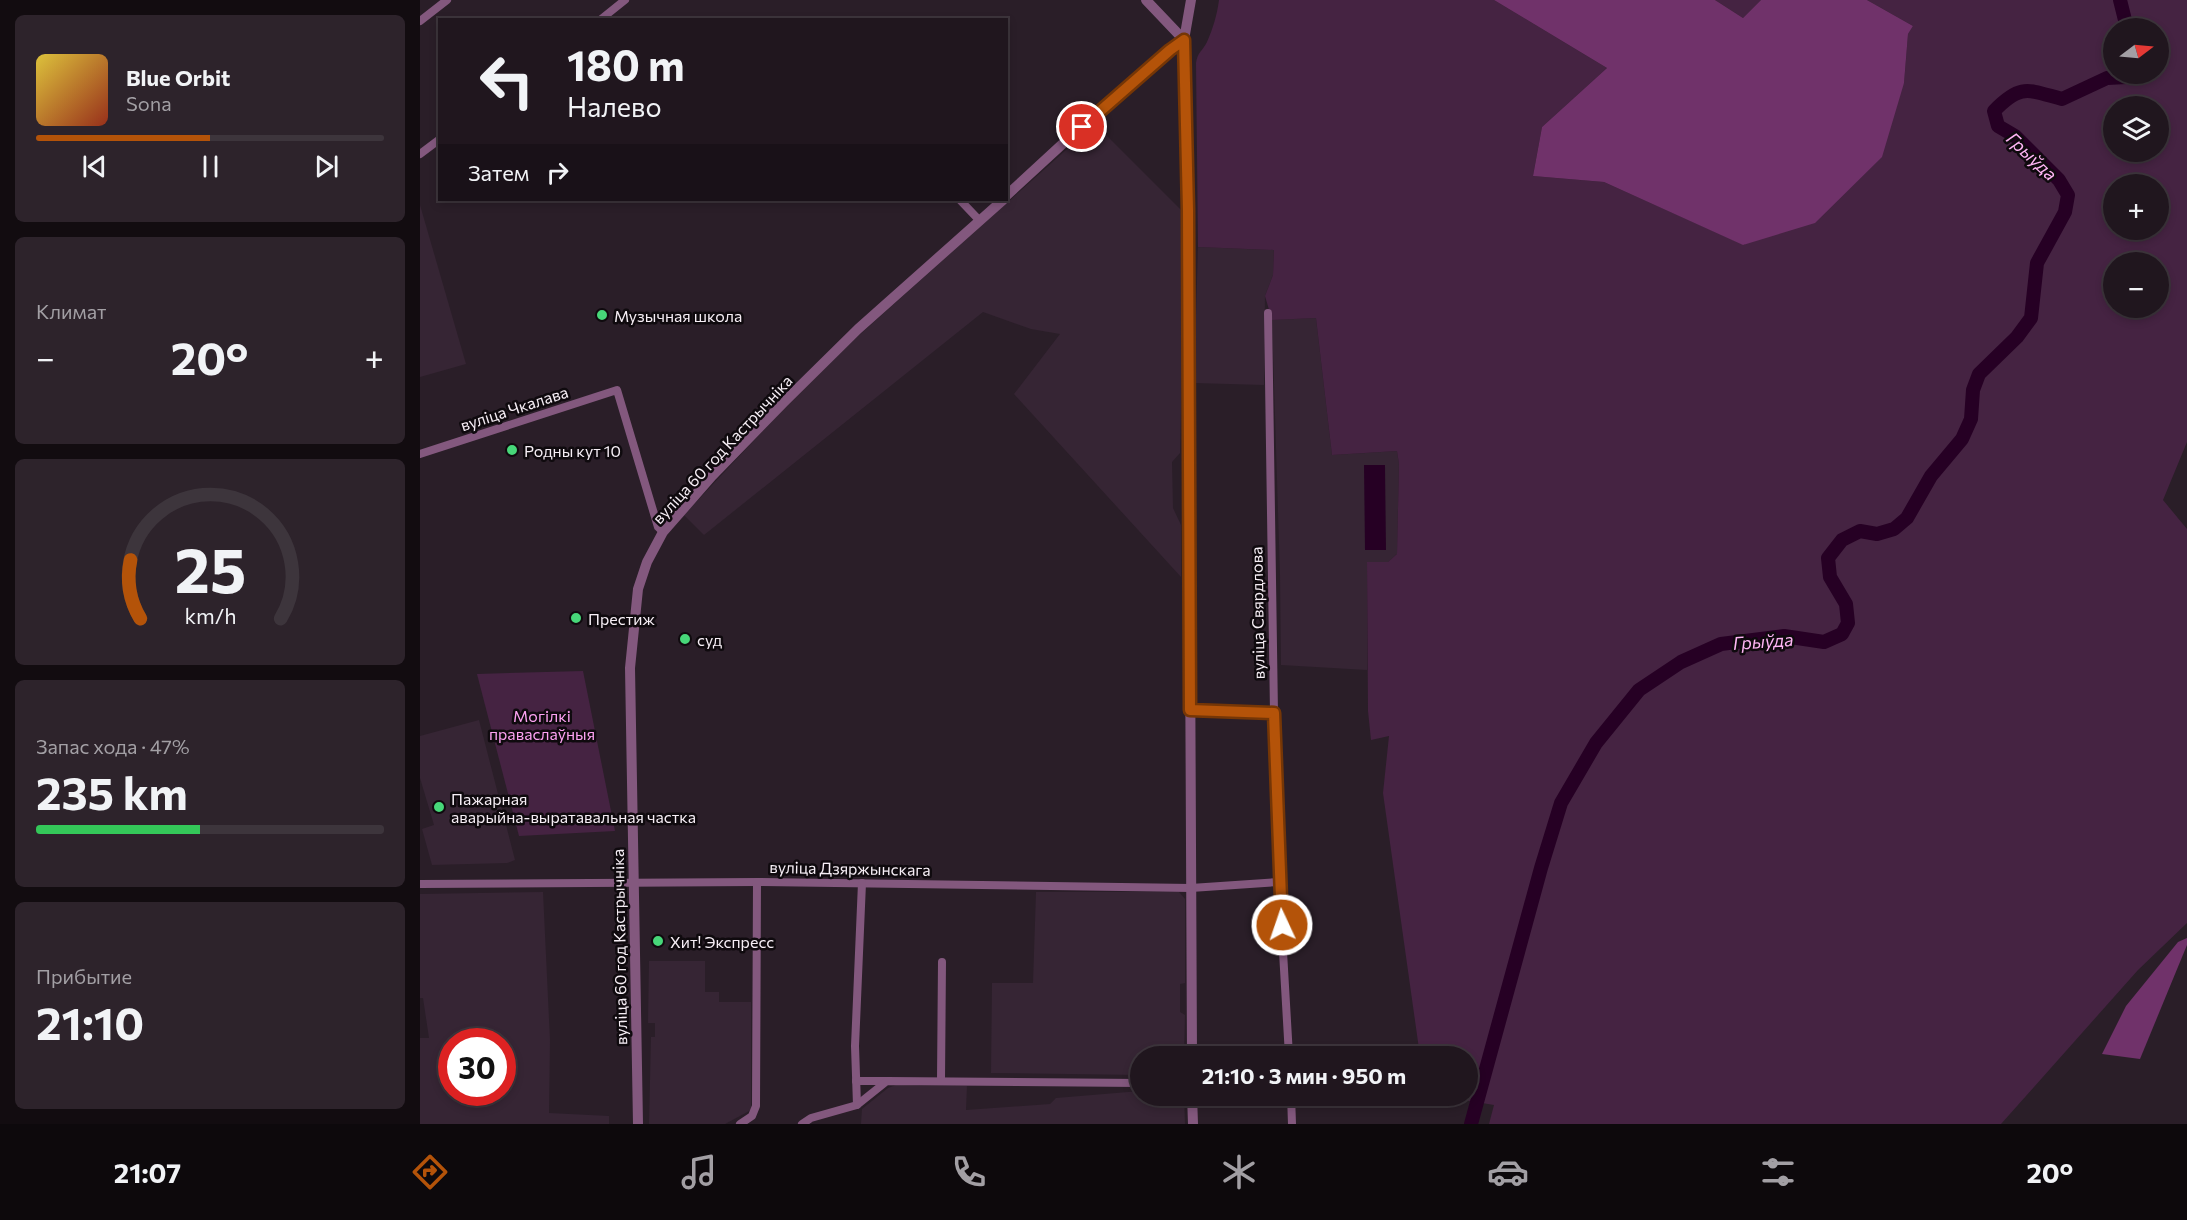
<!DOCTYPE html>
<html lang="ru">
<head>
<meta charset="utf-8">
<style>
  :root { --surface:#20161e; --page:#2d232b; --text:#f1f3f6; --muted:#a29fa4; --line:#3d353c; --accent:#b45309 }
  body { margin:0; font-family:Commissioner,sans-serif; background:var(--page); color:var(--text); height:100vh; display:flex; flex-direction:column; font-size:22px; white-space:nowrap }
  * { box-sizing:border-box; margin:0 }
  p { font-size:20px; color:var(--muted) }
  .icon { flex:none; width:33px; height:33px; fill:none; stroke:currentColor; stroke-width:2; stroke-linecap:round; stroke-linejoin:round }
  .map { position:relative; flex:1; overflow:hidden }
  .panel { display:flex; flex-direction:column; gap:15px; padding:15px; background:#120c10; width:420px }
  .panel>* { flex:none }
  .banner { position:absolute; left:18px; top:18px; width:570px; height:183px; border-radius:0px; box-shadow:0 3px 9px #0003,0 0 0 2px var(--line); background:#20161e; color:var(--text); overflow:hidden }
  .needle { width:39px; rotate:74deg }
  .buttons { position:absolute; left:1683px; top:18px; display:grid; gap:12px }
  .buttons a { display:grid; place-items:center; width:66px; height:66px; border-radius:50%; background:var(--surface); box-shadow:0 3px 9px #0003,0 0 0 2px var(--line); font-size:30px }
  .speed { position:absolute; left:18px; top:1028px; display:flex; gap:12px; font-size:30px; font-weight:700; text-align:center }
  .speed>* { display:grid; place-content:center; width:78px; height:78px; border-radius:50%; background:var(--surface); box-shadow:0 3px 9px #0003,0 0 0 2px var(--line); line-height:1 }
  .speed .limit { border:9px solid #d22; background:#fff; color:#111 }
  .pin { position:absolute; display:grid; place-items:center; width:51px; height:51px; color:#fff; margin:-26px; border:3px solid #fff; border-radius:50%; box-shadow:0 2px 6px #0007 }
  .me { position:absolute; width:66px; margin:-33px; rotate:357deg; stroke-linejoin:round; filter:drop-shadow(0 0 4px #0008) }
  .turn { display:flex; align-items:center; gap:21px; height:126px; padding:0 30px; font-size:27px }
  .turn .icon { width:78px; height:78px; stroke-width:2.5 }
  .turn b { display:block; font-size:42px; line-height:51px }
  .then { display:flex; align-items:center; height:57px; padding:0 30px; background:#0003; gap:12px; font-size:22px }
  .big { font-size:45px; font-weight:700; line-height:1.1 }
  .panel .widget { flex:1; display:flex; flex-direction:column; justify-content:center; gap:9px; min-width:0; padding:0 21px; border-radius:9px; background:var(--page) }
  .panel .dial { align-items:center; gap:0 }
  .dial svg { height:156px; overflow:visible; fill:none; stroke:var(--line); stroke-width:7; stroke-linecap:round; text-anchor:middle }
  .dial text { fill:var(--text); stroke:none }
  .song { display:flex; align-items:center; gap:18px }
  .cover { width:72px; height:72px; border-radius:9px; background:linear-gradient(135deg,hsl(50 70% 55%),hsl(10 70% 35%)) }
  .played { height:6px; border-radius:3px; background:linear-gradient(90deg,var(--accent) 50%,var(--line) 50%) }
  .keys { display:flex; justify-content:space-around; direction:ltr }
  .heat { display:flex; justify-content:space-between; align-items:center; font-size:33px; direction:ltr }
  .charge { height:9px; border-radius:4px; background:linear-gradient(90deg,#34c759 47%,var(--line) 0) }
  .trip { position:absolute; left:710px; top:1046px; width:348px; height:60px; border-radius:30px; background:var(--surface); box-shadow:0 3px 9px #0003,0 0 0 2px var(--line); font-weight:700; line-height:60px; text-align:center }
  .tabs { display:flex; height:96px; justify-content:space-around; align-items:center; background:#0d090c; color:var(--muted) }
  .tabs .icon { width:42px; height:42px }
  .tabs .selected { color:var(--accent) }
  .tabs b { font-size:27px; color:var(--text) }
  main { display:flex; flex:1; min-height:0 }
  .map>svg:first-child { display:block }
  .built { fill:#362534; fill-rule:evenodd }
  .green { fill:#452342; fill-rule:evenodd }
  .forest { fill:#70326a }
  .water { fill:#260024 }
  .lines { fill:none; stroke-linecap:round; stroke-linejoin:round }
  .river { stroke:#260024; stroke-width:14 }
  .minor { stroke:#83587e; stroke-width:8 }
  .tertiary { stroke:#83587e; stroke-width:10 }
  .route-casing { stroke:#753606; stroke-width:15 }
  .route { stroke:#b45309; stroke-width:10 }
  .poi-dot { fill:#47d779; stroke:#0f0a0e; stroke-width:2 }
  .labels { text-anchor:middle; dominant-baseline:central; stroke-width:5; stroke-linejoin:round; paint-order:stroke }
  .poi-label { font-size:16px; fill:#f6eef5; stroke:#0f0a0e; text-anchor:start }
  .street-label { font-size:16px; fill:#f6eef5; stroke:#0f0a0e }
  .park-label { font-size:16px; fill:#fda2f2; stroke:#0f0a0e }
  .water-label { font-size:18px; font-style:italic; fill:#ffb5f5; stroke:#0f0a0e }
</style>
</head>
<body>
<main>
<section class="panel">
<div class="widget">
<div class="song"><i class="cover"></i><div><b>Blue Orbit</b><p>Sona</p></div></div>
<div class="played"></div>
<div class="keys"><svg class="icon" aria-label="previous" viewBox="0 0 24 24"><path d="M18 5L8 12l10 7zM5 5v14"/></svg><svg class="icon" aria-label="pause" viewBox="0 0 24 24"><path d="M8 5v14M16 5v14"/></svg><svg class="icon" aria-label="next" viewBox="0 0 24 24"><path d="M6 5l10 7-10 7zM19 5v14"/></svg></div>
</div>
<div class="widget"><p>Климат</p>
<div class="heat"><a>−</a><b class="big">20°</b><a>+</a></div>
</div>
<div class="widget dial"><svg viewBox="0 0 100 80">
<path d="M14 69A42 42 0 1 1 86 69"/>
<path d="M14 69A42 42 0 0 1 9 39" stroke="#b45309"/>
<text x="50" y="56" font-size="32" font-weight="700">25</text>
<text x="50" y="72" font-size="11">km/h</text>
</svg></div>
<div class="widget"><p>Запас хода · 47%</p><b class="big">235 km</b><div class="charge"></div></div>
<div class="widget"><p>Прибытие</p><b class="big">21:10</b></div>
</section>
<div class="map">
<svg width="1767" height="1124" viewBox="0 0 1767 1124">
  <rect width="100%" height="100%" fill="#2a1e28"/>
  <!-- built -->
  <g class="built">
    <path d="M675,124L762,211L765,236L760,453L752,462L753,508L761,525V577L594,394L640,334L611,329L563,312L284,535L264,515L370,402L427,346Z"/>
    <path d="M0,205L46,364L0,377Z"/>
    <path d="M778,247L854,250L853,275L845,296L844,385L774,383Z"/>
    <path d="M896,318L912,455L977,451L979,464L977,554L968,562H947V670L861,665L860,575L852,320Z"/>
    <path d="M59,720L95,860L87,863L12,865L2,829L14,825L0,778V736Z"/>
    <path d="M123,892L130,1040L129,1113L189,1116V1124H0V1038H9L3,998H0V894ZM32,1041H82V1092H32Z"/>
    <path d="M616,892H759L765,899V983L760,984V1012L765,1015L764,1056H720V1075L571,1073L572,983H613Z"/>
    <path d="M229,961H285V992H299V1002H331V1110L305,1124H229L231,1037H235V1023H228Z"/>
    <path d="M476,1085L547,1086L546,1110L630,1104L636,1098L720,1091V1095H764L765,1124H441L442,1109L468,1088Z"/>
  </g>
  <!-- green -->
  <g class="green">
    <path d="M799,0H1074L1187,68L1122,127L1113,176L1184,182L1324,245L1484,83L1488,34L1493,26L1447,0H1767V442L1743,500L1767,529V923L1718,970L1581,1124H1069L1074,1105L1014,1095H1047V1056H1000L963,793L969,736L951,740L948,711L947,562H968L977,554L979,464L977,451L912,455L896,318L852,320L845,296L853,275L854,250L778,247L776,63C778,51 782,52 787,42C793,28 797,15 799,0ZM1694,28H1738V74H1694ZM1694,106H1738V152H1694ZM1694,184H1738V230H1694ZM1694,262H1738V308H1694Z"/>
    <path d="M1295,0H1341L1323,18Z"/>
    <path d="M163,671L195,831L99,836L57,674Z"/>
  </g>
  <!-- forest -->
  <g class="forest">
    <path d="M1074,0H1295L1323,18L1341,0H1447L1493,26L1488,34L1484,83L1462,157L1395,223L1323,245L1184,182L1113,176L1122,127L1187,68Z"/>
    <path d="M1767,938V945L1720,1059L1682,1054L1706,1006L1758,942Z"/>
  </g>
  <!-- water -->
  <path class="water" d="M944,465H965L966,550H945Z"/>
  <g class="lines">
    <!-- river -->
    <g class="river">
      <path d="M1700,0L1707,28"/>
      <path d="M1051,1124L1121,868L1141,803L1176,743L1219,690L1261,662L1301,644L1364,636L1404,642L1422,634L1428,623L1426,604L1410,577L1408,558L1422,540L1440,531L1457,534L1474,529L1487,518L1511,476L1542,439L1551,419L1553,390L1559,374L1597,337L1611,318L1617,263L1645,212L1648,195L1639,180L1595,136L1578,126L1574,111C1601,83 1608,90 1642,99L1687,78L1706,77L1710,74"/>
    </g>
    <!-- minor -->
    <g class="minor">
      <path d="M180,20L205,0"/>
      <path d="M0,21L27,0"/>
      <path d="M0,154L20,139"/>
      <path d="M540,200L560,221"/>
      <path d="M848,313L854,713L859,882L869,1056"/>
      <path d="M0,454L197,390L238,527L243,532"/>
      <path d="M770,710L854,713"/>
      <path d="M0,884L337,882L771,888L859,882"/>
      <path d="M521,1080L522,962"/>
      <path d="M436,1081H466"/>
      <path d="M871,1095L872,1124"/>
      <path d="M437,1105L435,1046L442,883"/>
      <path d="M320,1124L332,1116L336,1106L337,882"/>
      <path d="M382,1124L391,1118L437,1105L467,1081L720,1083"/>
    </g>
    <!-- tertiary -->
    <g class="tertiary">
      <path d="M726,0L764,40"/>
      <path d="M771,0L764,40L768,210L772,1056"/>
      <path d="M586,196L674,115L750,50L764,40"/>
      <path d="M772,1095L773,1124"/>
      <path d="M218,1124L210,668L218,589L227,562L243,532L292,476L364,402L438,329L583,200"/>
    </g>
  </g>
  <g class="lines">
    <!-- route casing -->
    <g class="route-casing">
      <path id="route" d="M662,127L750,50L764,40L768,210L770,710L854,713L862,925"/>
    </g>
    <!-- route -->
    <use href="#route" class="route"/>
  </g>
  <!-- markers -->
  <g class="poi-dot">
    <circle cx="182" cy="315" r="6"/>
    <circle cx="92" cy="450" r="6"/>
    <circle cx="156" cy="618" r="6"/>
    <circle cx="265" cy="639" r="6"/>
    <circle cx="19" cy="807" r="6"/>
    <circle cx="238" cy="941" r="6"/>
  </g>
  <g class="labels">
    <!-- poi labels -->
    <g class="poi-label">
      <text x="194" y="315">Музычная школа</text>
      <text x="104" y="450">Родны кут 10</text>
      <text x="168" y="618">Престиж</text>
      <text x="277" y="639">суд</text>
      <text x="31" y="798">Пажарная<tspan x="31" dy="18">аварыйна-выратавальная частка</tspan></text>
      <text x="250" y="941">Хит! Экспресс</text>
    </g>
    <!-- street labels -->
    <g class="street-label">
      <text transform="translate(94 408) rotate(-18)">вуліца Чкалава</text>
      <text transform="translate(302 449) rotate(-47)">вуліца 60 год Кастрычніка</text>
      <text transform="translate(837 613) rotate(-91)">вуліца Свярдлова</text>
      <text transform="translate(430 868) rotate(1)">вуліца Дзяржынскага</text>
      <text transform="translate(199 947) rotate(-91)">вуліца 60 год Кастрычніка</text>
    </g>
    <!-- park labels -->
    <g class="park-label">
      <text x="122" y="715">Могілкі<tspan x="122" dy="18">праваслаўныя</tspan></text>
    </g>
    <!-- water labels -->
    <g class="water-label">
      <text transform="translate(1612 156) rotate(43)">Грыўда</text>
      <text transform="translate(1343 641) rotate(-4)">Грыўда</text>
    </g>
  </g>
</svg>
<div class="buttons">
<a><svg class="needle" viewBox="-14 -14 28 28"><path d="M0-13l5 13h-10z" fill="#e53935"/><path d="M0 13l5-13h-10z" fill="#a29fa4"/></svg></a>
<a><svg class="icon" aria-label="layers" viewBox="0 0 24 24"><path d="M12 4l9 5-9 5-9-5zM3 14l9 5 9-5"/></svg></a>
<a>+</a>
<a>−</a>
</div>
<div class="speed"><div class="limit">30</div></div>
<div class="pin" style="left:662px;top:127px;background:#d93025"><svg class="icon" aria-label="arrive" viewBox="0 0 24 24"><path d="M6 21V4h12l-3 4 3 4H6"/></svg></div>
<svg class="me" style="left:862px;top:925px" viewBox="-20 -20 40 40"><circle r="17" fill="#b45309" stroke="#fff" stroke-width="3"/><path d="M0-11L8 9 0 5-8 9z" fill="#fff"/></svg>
<div class="trip">21:10 · 3 мин · 950 m</div>
<div class="banner">
<div class="turn"><svg class="icon" aria-label="left" viewBox="0 0 24 24"><path d="M17 20v-9H6M10 6l-5 5 5 5"/></svg><div><b>180 m</b>Налево</div></div>
<div class="then">Затем<svg class="icon" aria-label="right" viewBox="0 0 24 24"><path d="M7 20v-9h11M14 6l5 5-5 5"/></svg></div>
</div>
</div>
</main>
<nav class="tabs">
<b>21:07</b>
<svg class="icon selected" aria-label="directions" viewBox="0 0 24 24"><path d="M12 3l9 9-9 9-9-9zM9 14v-3h6M13 9l2 2-2 2"/></svg>
<svg class="icon" aria-label="music" viewBox="0 0 24 24"><path d="M9 18V5l10-2v13"/><circle cx="6" cy="18" r="3"/><circle cx="16" cy="16" r="3"/></svg>
<svg class="icon" aria-label="phone" viewBox="0 0 24 24"><path d="M5 4h4l2 5-3 2q2 4 5 5l2-3 5 2v4C11 20 4 13 5 4z"/></svg>
<svg class="icon" aria-label="climate" viewBox="0 0 24 24"><path d="M12 3v18M4 7l16 10M4 17L20 7"/></svg>
<svg class="icon" aria-label="car" viewBox="0 0 24 24"><path d="M5 17H2v-5l4-1 3-4h7l3 4 3 1v5h-3M9 17h6M6 11h13"/><circle cx="7" cy="17" r="2"/><circle cx="17" cy="17" r="2"/></svg>
<svg class="icon" aria-label="filters" viewBox="0 0 24 24"><path d="M4 7h16M4 17h16"/><circle cx="9" cy="7" r="2"/><circle cx="15" cy="17" r="2"/></svg>
<b>20°</b>
</nav>
</body>
</html>
